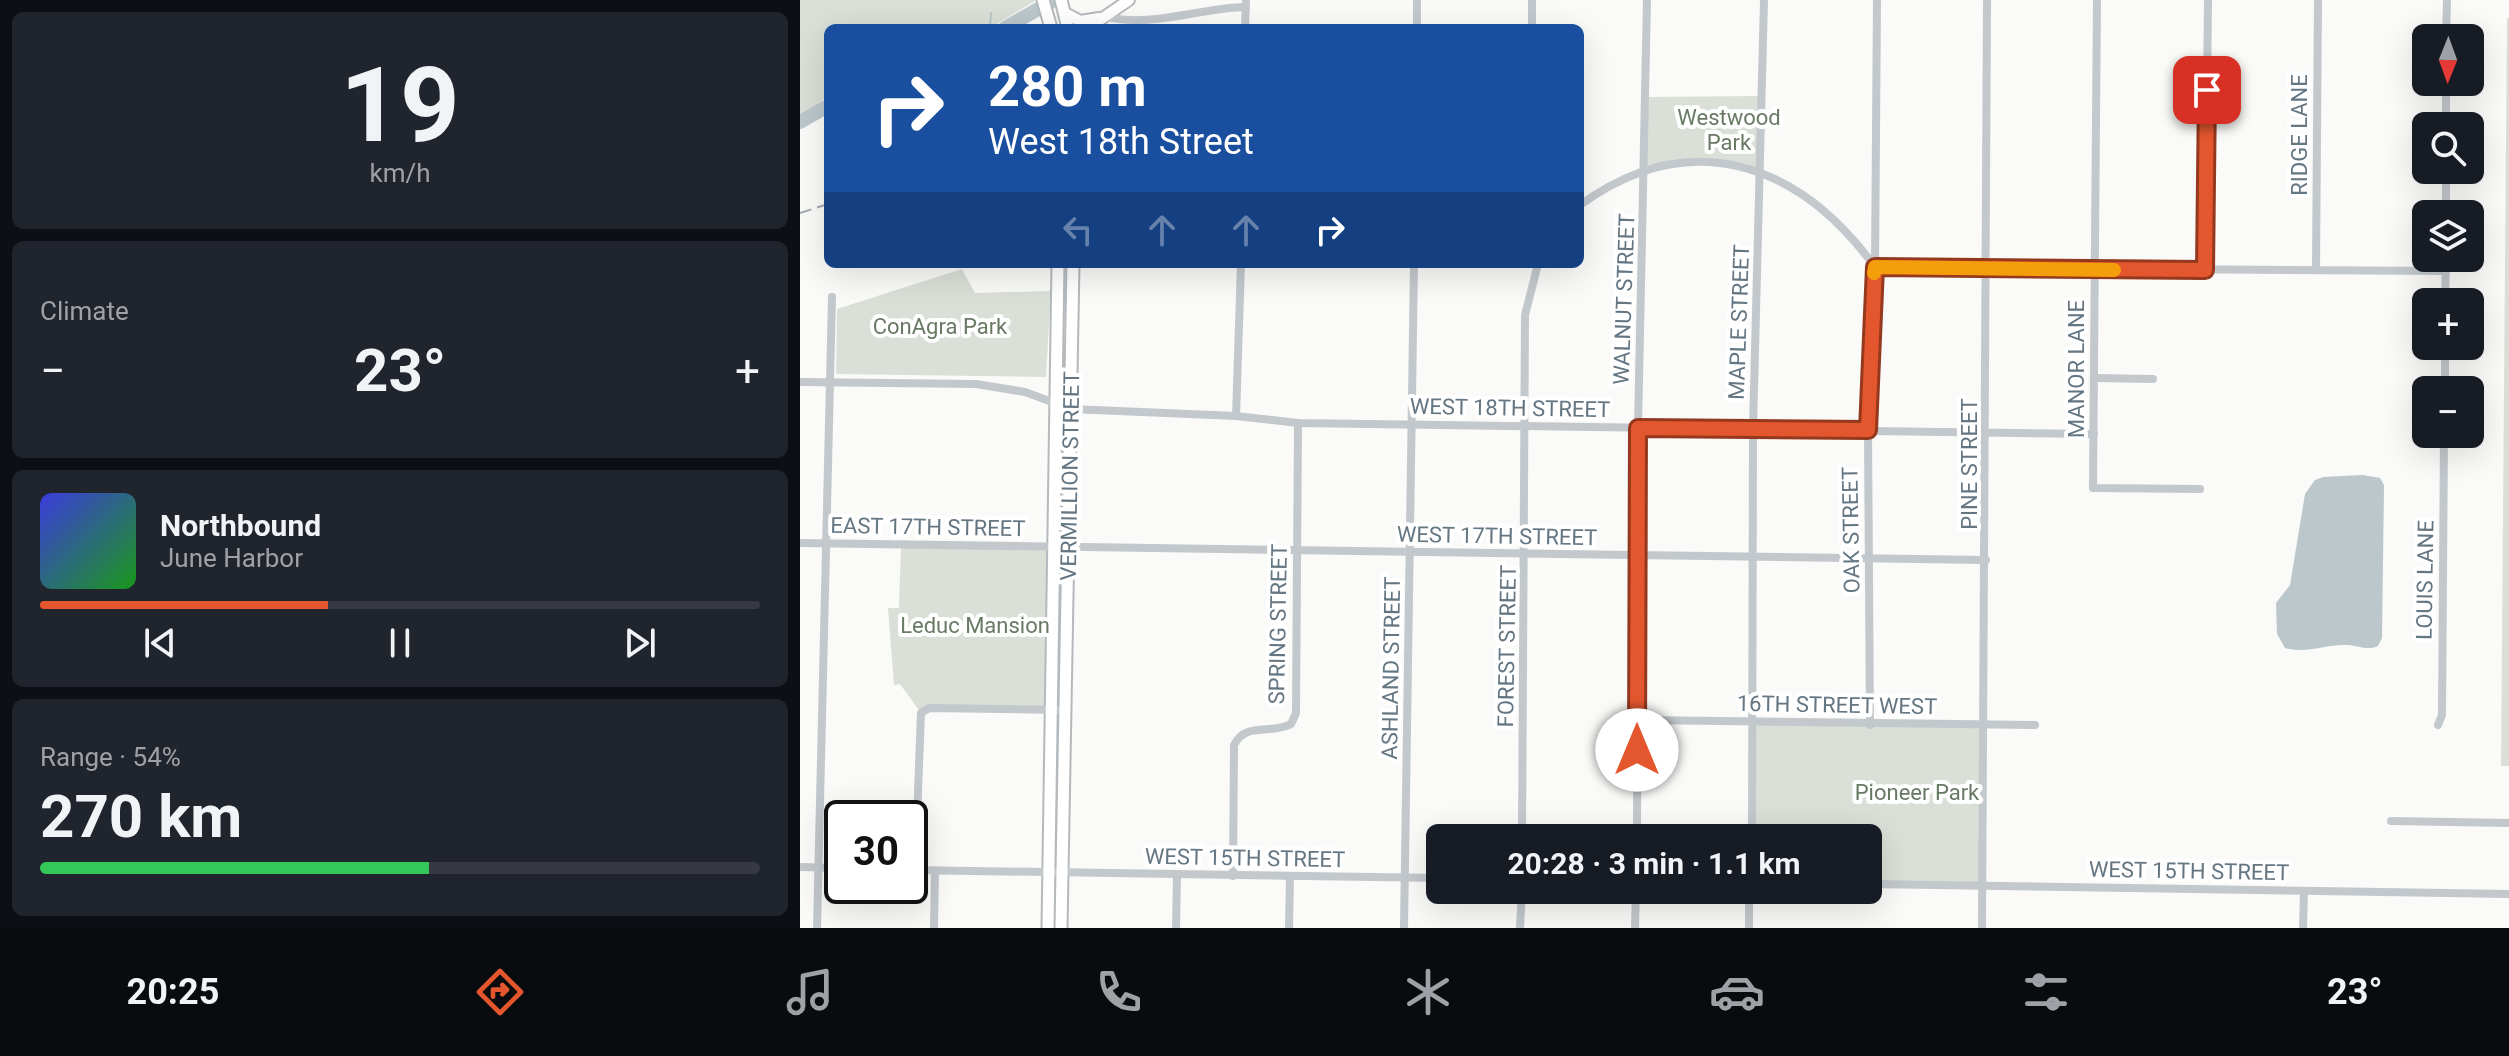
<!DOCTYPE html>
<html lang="en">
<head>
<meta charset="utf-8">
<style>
  :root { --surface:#171b24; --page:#20242c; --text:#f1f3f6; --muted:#9ea1a6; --line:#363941; --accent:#e4572e }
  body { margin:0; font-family:Roboto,sans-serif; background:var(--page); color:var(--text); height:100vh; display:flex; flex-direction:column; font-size:30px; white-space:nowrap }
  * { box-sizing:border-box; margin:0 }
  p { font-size:26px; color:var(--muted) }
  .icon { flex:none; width:44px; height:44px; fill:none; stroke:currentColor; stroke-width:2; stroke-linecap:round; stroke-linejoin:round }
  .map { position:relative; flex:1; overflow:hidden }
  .details { display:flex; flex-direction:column; gap:12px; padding:12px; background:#0d0f14; width:800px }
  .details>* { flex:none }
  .guide { position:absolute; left:24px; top:24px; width:760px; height:244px; border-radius:12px; box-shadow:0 8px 32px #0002; background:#1a4fa0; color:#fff; overflow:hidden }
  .needle { width:52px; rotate:181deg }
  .tools { position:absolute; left:1612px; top:24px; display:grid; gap:16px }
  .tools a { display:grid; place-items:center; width:72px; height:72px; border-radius:12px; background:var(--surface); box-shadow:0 8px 32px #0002; font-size:40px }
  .speed { position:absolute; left:24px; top:800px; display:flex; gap:16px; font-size:40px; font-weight:700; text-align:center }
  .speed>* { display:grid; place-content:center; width:104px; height:104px; border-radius:50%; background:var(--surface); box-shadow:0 8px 32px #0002; line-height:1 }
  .speed .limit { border:4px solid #111; border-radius:12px; background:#fff; color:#111 }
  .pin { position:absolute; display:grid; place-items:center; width:68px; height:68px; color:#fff; margin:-34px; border-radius:16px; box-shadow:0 4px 12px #0006 }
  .me { position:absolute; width:88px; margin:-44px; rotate:0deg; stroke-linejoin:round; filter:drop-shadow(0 0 6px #0008) }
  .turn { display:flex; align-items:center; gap:28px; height:168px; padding:0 32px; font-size:36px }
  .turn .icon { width:104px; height:104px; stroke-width:2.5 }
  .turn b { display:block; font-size:56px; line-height:68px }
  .lanes { display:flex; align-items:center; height:76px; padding:0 32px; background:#0003; justify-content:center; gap:40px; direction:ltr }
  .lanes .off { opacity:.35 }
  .big { font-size:60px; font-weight:700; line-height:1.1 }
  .details .tile { flex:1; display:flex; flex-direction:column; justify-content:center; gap:12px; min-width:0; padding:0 28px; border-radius:12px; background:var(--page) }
  .details .dial { align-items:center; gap:0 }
  .dial b { font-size:104px; line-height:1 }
  .song { display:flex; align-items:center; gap:24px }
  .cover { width:96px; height:96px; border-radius:12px; background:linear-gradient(135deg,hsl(240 70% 55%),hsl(120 70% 35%)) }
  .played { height:8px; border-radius:4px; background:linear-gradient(90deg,var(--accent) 40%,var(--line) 40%) }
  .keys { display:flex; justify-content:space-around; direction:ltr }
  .heat { display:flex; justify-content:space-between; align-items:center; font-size:44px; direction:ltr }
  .charge { height:12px; border-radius:6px; background:linear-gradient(90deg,#34c759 54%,var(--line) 0) }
  .trip { position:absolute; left:626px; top:824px; width:456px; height:80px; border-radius:12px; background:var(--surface); box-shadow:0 8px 32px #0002; font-weight:700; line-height:80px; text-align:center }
  .dock { display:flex; height:128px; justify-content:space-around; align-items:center; background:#090b0e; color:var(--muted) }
  .dock .icon { width:56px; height:56px }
  .dock .on { color:var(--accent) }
  .dock b { font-size:36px; color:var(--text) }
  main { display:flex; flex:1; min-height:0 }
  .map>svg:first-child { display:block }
  .green { fill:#dadfd7 }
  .water { fill:#bbc7cb }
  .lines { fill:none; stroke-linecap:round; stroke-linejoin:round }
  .stream { stroke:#bbc7cb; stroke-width:2 }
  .river { stroke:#bbc7cb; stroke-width:14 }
  .major-casing { stroke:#b5babe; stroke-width:14 }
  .highway-casing { stroke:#b4b9bd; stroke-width:15 }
  .minor { stroke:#c3c8cc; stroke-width:8 }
  .major { stroke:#fff; stroke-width:10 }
  .highway { stroke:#fff; stroke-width:11 }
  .rail { stroke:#a2aab0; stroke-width:2; stroke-dasharray:12 6; stroke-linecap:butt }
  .route-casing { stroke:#94391e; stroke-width:20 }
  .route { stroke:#e4572e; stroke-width:14 }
  .slow { stroke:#f59e0b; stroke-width:14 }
  .labels { text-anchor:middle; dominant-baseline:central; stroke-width:8; stroke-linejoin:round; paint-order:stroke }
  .park-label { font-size:22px; fill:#687a64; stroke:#fff }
  .street-label { font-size:22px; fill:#657683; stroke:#fff }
</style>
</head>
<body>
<main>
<section class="details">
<div class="tile dial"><b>19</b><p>km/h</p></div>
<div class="tile"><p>Climate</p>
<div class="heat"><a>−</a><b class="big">23°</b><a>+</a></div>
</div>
<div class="tile">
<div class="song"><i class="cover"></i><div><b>Northbound</b><p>June Harbor</p></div></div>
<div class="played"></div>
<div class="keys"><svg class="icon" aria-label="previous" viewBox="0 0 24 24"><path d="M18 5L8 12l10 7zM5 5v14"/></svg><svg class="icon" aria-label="pause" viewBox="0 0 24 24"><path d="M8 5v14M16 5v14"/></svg><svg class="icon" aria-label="next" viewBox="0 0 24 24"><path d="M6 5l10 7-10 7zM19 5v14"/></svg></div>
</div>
<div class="tile"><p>Range · 54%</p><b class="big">270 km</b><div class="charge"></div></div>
</section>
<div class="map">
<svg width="1709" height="928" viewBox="0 0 1709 928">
  <rect width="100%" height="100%" fill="#fafaf8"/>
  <!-- green -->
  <g class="green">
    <path d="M0,0H235V1L190,28H28V96L0,119Z"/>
    <path d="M1707,18H1709V766H1701Z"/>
    <path d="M963,96L962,171L921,162L845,168L846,97Z"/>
    <path d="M162,269L175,293L251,291L246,377L36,374L37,309Z"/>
    <path d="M101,545L254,547L251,711L129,708L121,713L100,684L94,685L88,608H99Z"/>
    <path d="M954,722L1185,725L1182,885L1068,884V838H952Z"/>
  </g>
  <!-- water -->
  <path class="water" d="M1563,475L1580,478L1584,485L1582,638L1578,646C1566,651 1560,646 1548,645C1526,644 1506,654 1485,648L1477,634L1476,603L1490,585L1505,494L1515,480L1523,477Z"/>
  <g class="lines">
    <!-- stream -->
    <path class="stream" d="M190,28L191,13"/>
    <!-- river -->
    <g class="river">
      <path d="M205,28L254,0"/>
      <path d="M0,122L28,106"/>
    </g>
    <!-- major casing -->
    <g class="major-casing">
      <g id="major">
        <path d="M265,13L280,21L299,18"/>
        <path d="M288,28L329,0"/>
      </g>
    </g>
    <!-- highway casing -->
    <g class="highway-casing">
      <g id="highway">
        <path d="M243,0L251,28"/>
        <path d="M261,0L268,28"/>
        <path d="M248,928L258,264"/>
        <path d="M261,928L273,264"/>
      </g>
    </g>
    <!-- minor -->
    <g class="minor">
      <path d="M1297,0L1293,488L1400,489"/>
      <path d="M304,16C348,29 399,8 445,7"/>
      <path d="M445,28L446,0"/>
      <path d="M617,28V0"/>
      <path d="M732,28V0"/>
      <path d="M1646,38L1647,0"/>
      <path d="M1646,126V82"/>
      <path d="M780,205C890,125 998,162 1075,267L1646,271"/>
      <path d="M1646,214V170"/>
      <path d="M1405,270L1408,0"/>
      <path d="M1516,270L1518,0"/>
      <path d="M1645,302L1646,258"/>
      <path d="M1294,378L1353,379"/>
      <path d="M0,382L176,384L225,392L271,409L436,416L498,423L1294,434"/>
      <path d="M1645,390V346"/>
      <path d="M436,416L441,264"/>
      <path d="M0,543L1186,560"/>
      <path d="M838,720L1235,725"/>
      <path d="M1070,725L1068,430L1075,267L1077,0"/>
      <path d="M1638,725L1642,715L1644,434"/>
      <path d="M1591,821L1709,823"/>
      <path d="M722,838L725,315L738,264"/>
      <path d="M837,838L838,428L847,0"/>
      <path d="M952,838L953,429L964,0"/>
      <path d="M0,867L42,868"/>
      <path d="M110,870L640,878"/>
      <path d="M115,871L121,713L129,708L266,710"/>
      <path d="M433,876L434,745C446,721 471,735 491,724L496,713L498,423"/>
      <path d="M1068,884L1709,894"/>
      <path d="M17,928L32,297"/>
      <path d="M134,928L135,871"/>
      <path d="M376,928L377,875"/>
      <path d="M489,928L490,876"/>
      <path d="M604,928L614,264"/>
      <path d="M720,928L722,890"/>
      <path d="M835,928L836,890"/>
      <path d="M949,928V890"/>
      <path d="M1182,928L1187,0"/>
      <path d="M1503,928L1504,891"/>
    </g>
    <!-- major -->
    <use href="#major" class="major"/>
    <!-- highway -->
    <use href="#highway" class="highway"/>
    <!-- rail -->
    <path class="rail" d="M0,213L28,204"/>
  </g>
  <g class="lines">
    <!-- route casing -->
    <g class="route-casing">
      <path id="route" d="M837,750L838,428L1068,430L1075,267L1405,270L1407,90"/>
    </g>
    <!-- route -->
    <use href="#route" class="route"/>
    <!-- slow -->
    <path class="slow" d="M1074,273L1075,267L1314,270"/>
  </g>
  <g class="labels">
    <!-- park labels -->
    <g class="park-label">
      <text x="929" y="117">Westwood<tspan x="929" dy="25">Park</tspan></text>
      <text x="140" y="326">ConAgra Park</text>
      <text x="175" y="625">Leduc Mansion</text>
      <text x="1117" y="792">Pioneer Park</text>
    </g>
    <!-- street labels -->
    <g class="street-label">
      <text transform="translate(1499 135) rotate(-90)">RIDGE LANE</text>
      <text transform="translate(824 299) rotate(-88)">WALNUT STREET</text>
      <text transform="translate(939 322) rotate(-88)">MAPLE STREET</text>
      <text transform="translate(1276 369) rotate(-90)">MANOR LANE</text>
      <text transform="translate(710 408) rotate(1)">WEST 18TH STREET</text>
      <text transform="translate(1169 464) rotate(-90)">PINE STREET</text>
      <text transform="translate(270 476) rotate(-89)">VERMILLION STREET</text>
      <text transform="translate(128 527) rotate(1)">EAST 17TH STREET</text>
      <text transform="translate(1051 530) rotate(-91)">OAK STREET</text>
      <text transform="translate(697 536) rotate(1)">WEST 17TH STREET</text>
      <text transform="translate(1625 580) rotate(-89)">LOUIS LANE</text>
      <text transform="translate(478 624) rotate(-89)">SPRING STREET</text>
      <text transform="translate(707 646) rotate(-89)">FOREST STREET</text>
      <text transform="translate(591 668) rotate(-89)">ASHLAND STREET</text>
      <text transform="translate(1037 705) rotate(1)">16TH STREET WEST</text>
      <text transform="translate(445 858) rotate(1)">WEST 15TH STREET</text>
      <text transform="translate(1389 871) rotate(1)">WEST 15TH STREET</text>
    </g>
  </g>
</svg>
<div class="tools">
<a><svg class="needle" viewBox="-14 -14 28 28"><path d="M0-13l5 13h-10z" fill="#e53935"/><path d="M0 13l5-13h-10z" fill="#9ea1a6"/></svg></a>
<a><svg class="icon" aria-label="search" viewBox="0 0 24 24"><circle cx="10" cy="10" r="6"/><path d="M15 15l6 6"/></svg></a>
<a><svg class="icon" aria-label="layers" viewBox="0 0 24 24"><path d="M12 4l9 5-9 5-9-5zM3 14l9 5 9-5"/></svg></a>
<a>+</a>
<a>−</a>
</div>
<div class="speed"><div class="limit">30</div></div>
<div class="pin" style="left:1407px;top:90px;background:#d93025"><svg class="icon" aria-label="arrive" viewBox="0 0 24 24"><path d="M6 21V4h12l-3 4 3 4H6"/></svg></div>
<svg class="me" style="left:837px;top:750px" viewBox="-20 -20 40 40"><circle r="19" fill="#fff"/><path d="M0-13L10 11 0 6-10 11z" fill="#e4572e"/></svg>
<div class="trip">20:28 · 3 min · 1.1 km</div>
<div class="guide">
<div class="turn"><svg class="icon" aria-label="right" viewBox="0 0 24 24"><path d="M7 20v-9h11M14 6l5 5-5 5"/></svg><div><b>280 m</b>West 18th Street</div></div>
<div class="lanes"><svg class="icon off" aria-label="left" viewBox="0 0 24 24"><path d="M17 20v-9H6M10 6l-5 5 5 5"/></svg><svg class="icon off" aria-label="ahead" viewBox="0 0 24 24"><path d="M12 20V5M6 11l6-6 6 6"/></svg><svg class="icon off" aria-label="ahead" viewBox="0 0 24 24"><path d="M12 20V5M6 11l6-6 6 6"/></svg><svg class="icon" aria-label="right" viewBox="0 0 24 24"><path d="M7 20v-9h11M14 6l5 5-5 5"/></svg></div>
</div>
</div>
</main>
<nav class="dock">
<b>20:25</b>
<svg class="icon on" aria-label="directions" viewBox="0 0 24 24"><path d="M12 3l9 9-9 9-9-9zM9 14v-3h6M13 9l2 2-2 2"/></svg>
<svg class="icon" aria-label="music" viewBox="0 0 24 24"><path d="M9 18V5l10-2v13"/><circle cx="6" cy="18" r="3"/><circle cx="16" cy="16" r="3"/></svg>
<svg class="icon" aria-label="phone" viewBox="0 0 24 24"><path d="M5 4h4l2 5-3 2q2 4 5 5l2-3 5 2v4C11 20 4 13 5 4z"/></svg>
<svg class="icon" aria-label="climate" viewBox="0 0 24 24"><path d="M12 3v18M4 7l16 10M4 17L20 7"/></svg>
<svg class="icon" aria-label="car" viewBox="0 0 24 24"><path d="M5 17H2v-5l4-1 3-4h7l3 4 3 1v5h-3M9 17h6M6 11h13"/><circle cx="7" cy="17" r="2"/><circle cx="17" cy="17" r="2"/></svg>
<svg class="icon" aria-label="filters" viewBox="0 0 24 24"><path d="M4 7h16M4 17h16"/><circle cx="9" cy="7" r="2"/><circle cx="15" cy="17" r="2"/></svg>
<b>23°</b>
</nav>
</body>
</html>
